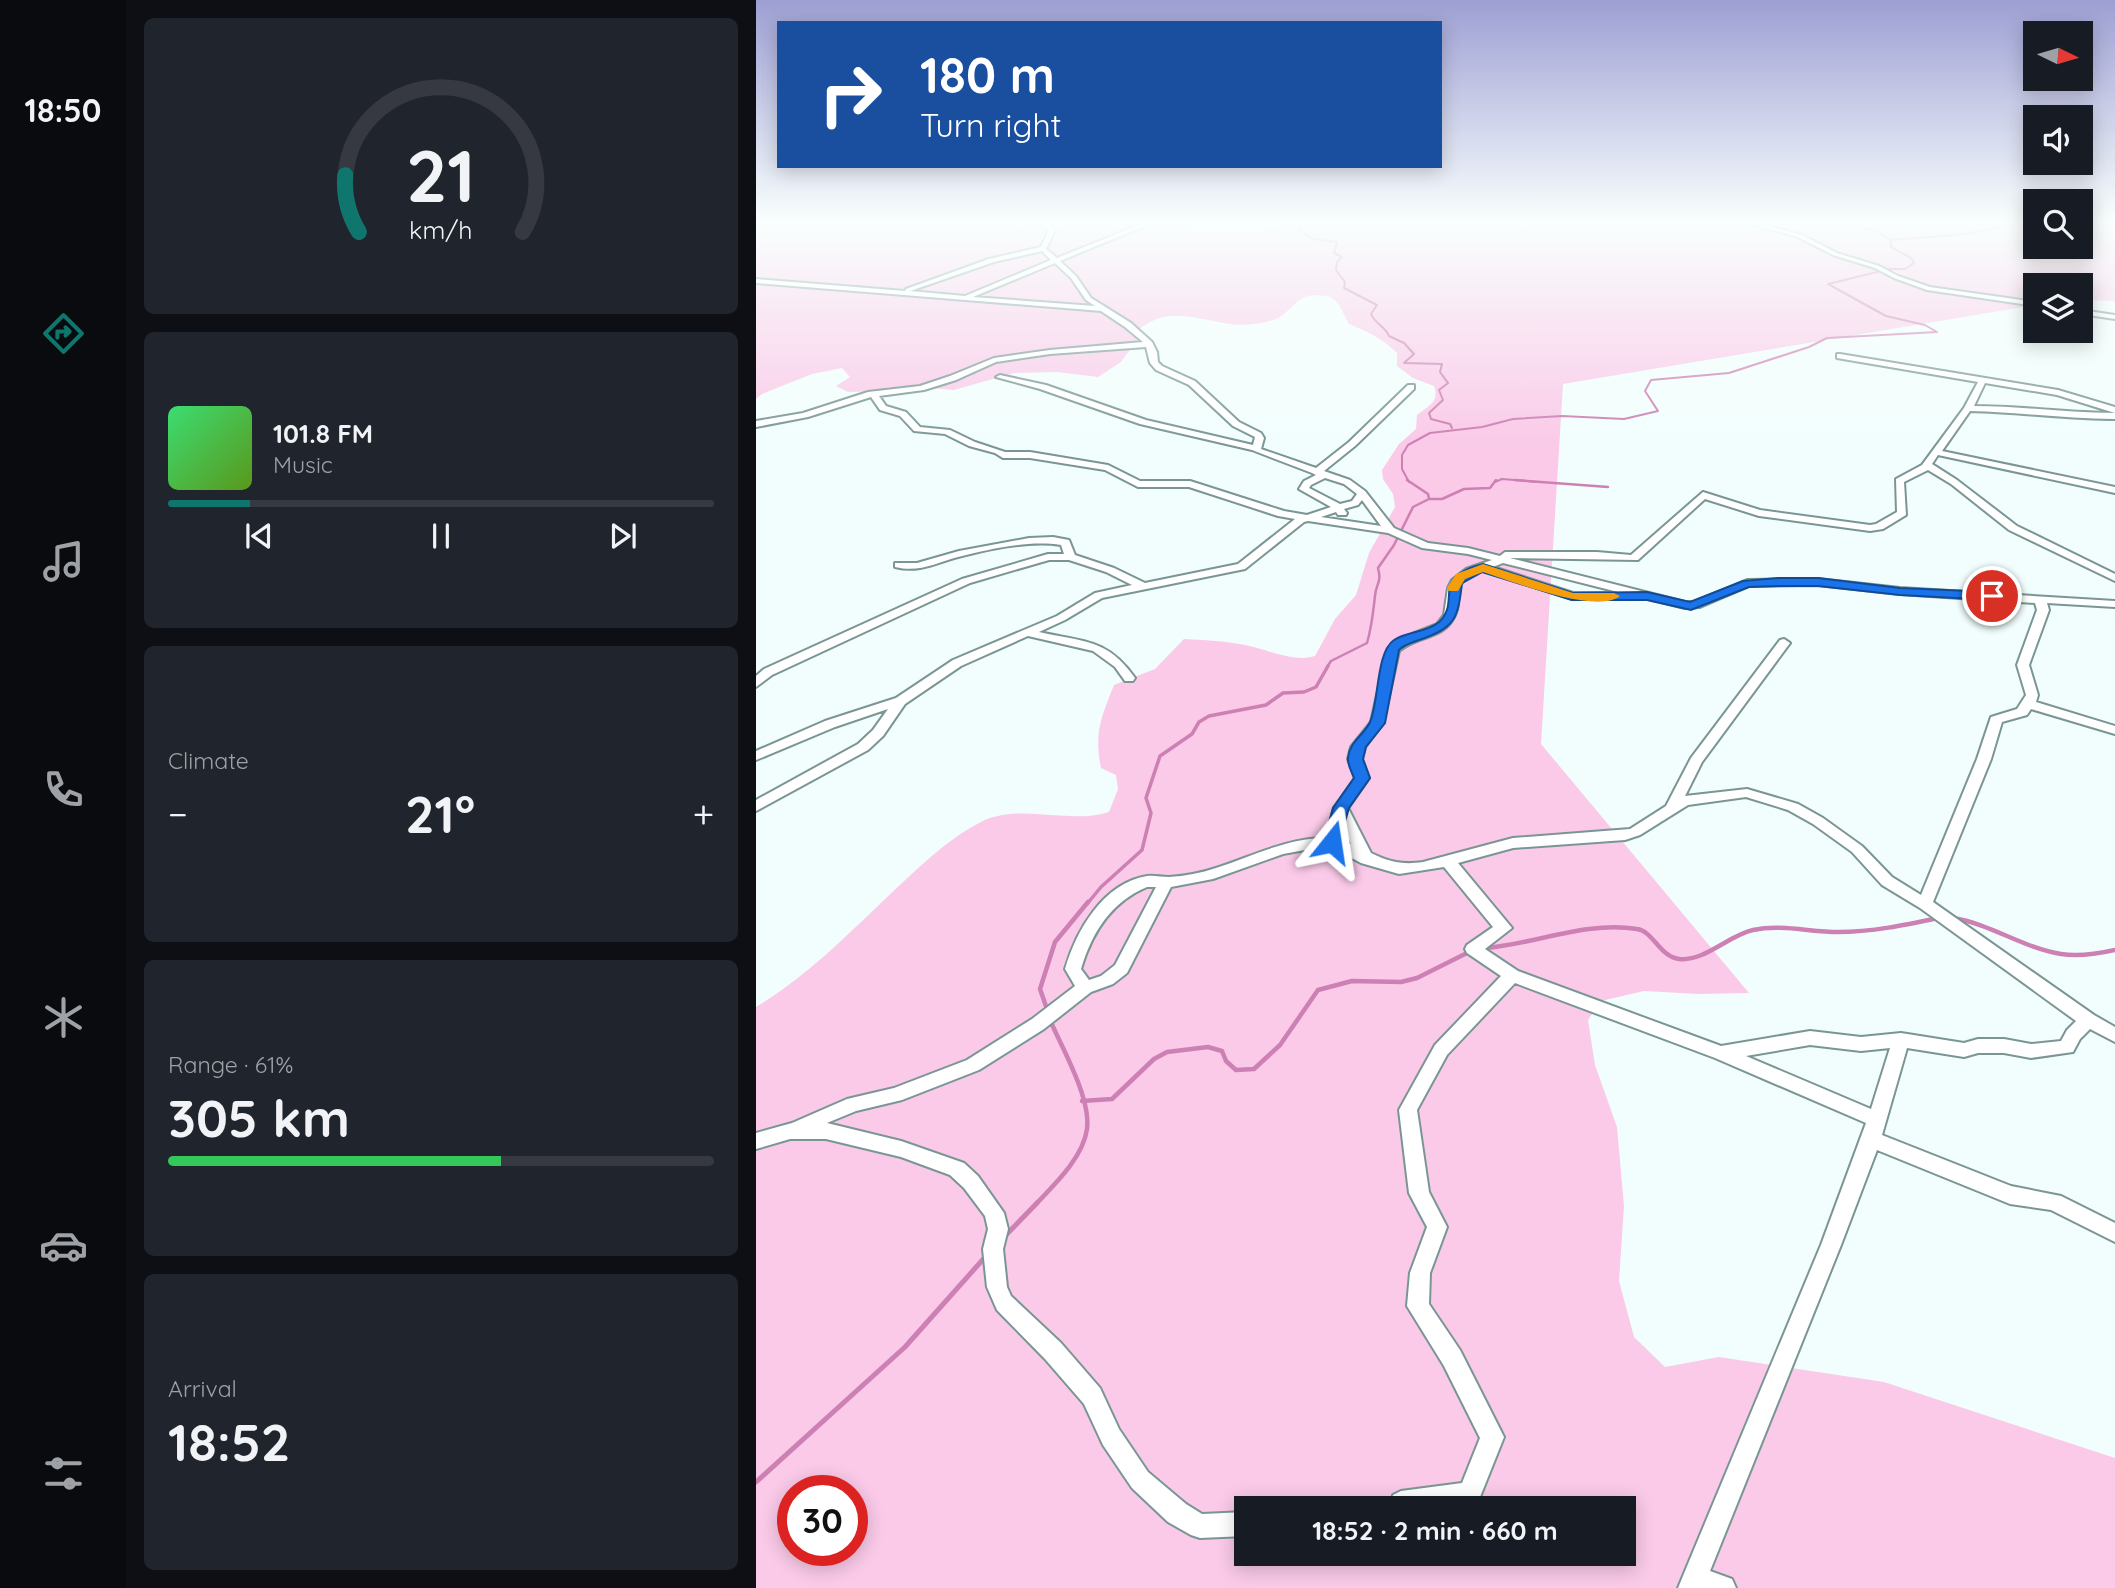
<!DOCTYPE html>
<html lang="en">
<head>
<meta charset="utf-8">
<style>
  :root { --surface:#171b24; --page:#20242c; --text:#f1f3f6; --muted:#9ea1a6; --line:#363941; --accent:#0f766e }
  body { margin:0; font-family:Quicksand,sans-serif; background:var(--page); color:var(--text); height:100vh; display:flex; flex-direction:column; font-size:26px; white-space:nowrap }
  * { box-sizing:border-box; margin:0 }
  p { font-size:23px; color:var(--muted) }
  .icon { flex:none; width:38px; height:38px; fill:none; stroke:currentColor; stroke-width:2; stroke-linecap:round; stroke-linejoin:round }
  .map { position:relative; flex:1; overflow:hidden }
  .sheet { display:flex; flex-direction:column; gap:18px; padding:18px; background:#0d0f14; width:630px }
  .sheet>* { flex:none }
  .banner { position:absolute; left:21px; top:21px; width:665px; height:147px; border-radius:0px; box-shadow:0 4px 18px #0003; background:#1a4fa0; color:#fff; overflow:hidden }
  .needle { width:46px; rotate:95deg }
  .fabs { position:absolute; left:1267px; top:21px; display:grid; gap:14px }
  .fabs a { display:grid; place-items:center; width:70px; height:70px; border-radius:0px; background:var(--surface); box-shadow:0 4px 18px #0003; font-size:35px }
  .speed { position:absolute; left:21px; top:1475px; display:flex; gap:14px; font-size:35px; font-weight:700; text-align:center }
  .speed>* { display:grid; place-content:center; width:91px; height:91px; border-radius:50%; background:var(--surface); box-shadow:0 4px 18px #0003; line-height:1 }
  .speed .limit { border:10px solid #d22; background:#fff; color:#111 }
  .pin { position:absolute; display:grid; place-items:center; width:60px; height:60px; color:#fff; margin:-30px; border:4px solid #fff; border-radius:50%; box-shadow:0 2px 7px #0007 }
  .me { position:absolute; width:77px; margin:-38px; rotate:15deg; stroke-linejoin:round; filter:drop-shadow(0 0 5px #0008) }
  .turn { display:flex; align-items:center; gap:24px; height:147px; padding:0 28px; font-size:32px }
  .turn .icon { width:91px; height:91px; stroke-width:2.5 }
  .turn b { display:block; font-size:49px; line-height:60px }
  .big { font-size:52px; font-weight:700; line-height:1.1 }
  .sheet .tile { flex:1; display:flex; flex-direction:column; justify-content:center; gap:10px; min-width:0; padding:0 24px; border-radius:10px; background:var(--page) }
  .sheet .dial { align-items:center; gap:0 }
  .dial svg { height:182px; overflow:visible; fill:none; stroke:var(--line); stroke-width:7; stroke-linecap:round; text-anchor:middle }
  .dial text { fill:var(--text); stroke:none }
  .song { display:flex; align-items:center; gap:21px }
  .cover { width:84px; height:84px; border-radius:10px; background:linear-gradient(135deg,hsl(140 70% 55%),hsl(90 70% 35%)) }
  .played { height:7px; border-radius:4px; background:linear-gradient(90deg,var(--accent) 15%,var(--line) 15%) }
  .keys { display:flex; justify-content:space-around; direction:ltr }
  .heat { display:flex; justify-content:space-between; align-items:center; font-size:38px; direction:ltr }
  .charge { height:10px; border-radius:5px; background:linear-gradient(90deg,#34c759 61%,var(--line) 0) }
  .trip { position:absolute; left:478px; top:1496px; width:402px; height:70px; border-radius:0px; background:var(--surface); box-shadow:0 4px 18px #0003; font-weight:700; line-height:70px; text-align:center }
  main { display:flex; flex:1; min-height:0 }
  .dock { display:flex; flex-direction:column; width:126px; justify-content:space-around; align-items:center; background:#090b0e; color:var(--muted) }
  .dock .icon { width:49px; height:49px }
  .dock .selected { color:var(--accent) }
  .dock b { font-size:32px; color:var(--text) }
  .map>svg:first-child { display:block }
  .green { fill:#facae8; fill-rule:evenodd }
  .lines { fill:none; stroke-linecap:round; stroke-linejoin:round }
  .stream-far4 { stroke:#cd80b3; stroke-width:2 }
  .stream-far3 { stroke:#cd80b3; stroke-width:2.5 }
  .stream-far2 { stroke:#cd80b3; stroke-width:3.5 }
  .stream-far1 { stroke:#cd80b3; stroke-width:4.5 }
  .stream { stroke:#cd80b3; stroke-width:5 }
  .minor-casing { stroke:#7a9694; stroke-width:4 }
  .minor { fill:#fff; fill-rule:evenodd }
  .route { fill:#1a73e8; stroke:#114b97; stroke-width:2 }
  .slow { fill:#f59e0b }
</style>
</head>
<body>
<main>
<nav class="dock">
<b>18:50</b>
<svg class="icon selected" aria-label="directions" viewBox="0 0 24 24"><path d="M12 3l9 9-9 9-9-9zM9 14v-3h6M13 9l2 2-2 2"/></svg>
<svg class="icon" aria-label="music" viewBox="0 0 24 24"><path d="M9 18V5l10-2v13"/><circle cx="6" cy="18" r="3"/><circle cx="16" cy="16" r="3"/></svg>
<svg class="icon" aria-label="phone" viewBox="0 0 24 24"><path d="M5 4h4l2 5-3 2q2 4 5 5l2-3 5 2v4C11 20 4 13 5 4z"/></svg>
<svg class="icon" aria-label="climate" viewBox="0 0 24 24"><path d="M12 3v18M4 7l16 10M4 17L20 7"/></svg>
<svg class="icon" aria-label="car" viewBox="0 0 24 24"><path d="M5 17H2v-5l4-1 3-4h7l3 4 3 1v5h-3M9 17h6M6 11h13"/><circle cx="7" cy="17" r="2"/><circle cx="17" cy="17" r="2"/></svg>
<svg class="icon" aria-label="filters" viewBox="0 0 24 24"><path d="M4 7h16M4 17h16"/><circle cx="9" cy="7" r="2"/><circle cx="15" cy="17" r="2"/></svg>
</nav>
<section class="sheet">
<div class="tile dial"><svg viewBox="0 0 100 80">
<path d="M14 69A42 42 0 1 1 86 69"/>
<path d="M14 69A42 42 0 0 1 8 44" stroke="#0f766e"/>
<text x="50" y="56" font-size="32" font-weight="700">21</text>
<text x="50" y="72" font-size="11">km/h</text>
</svg></div>
<div class="tile">
<div class="song"><i class="cover"></i><div><b>101.8 FM</b><p>Music</p></div></div>
<div class="played"></div>
<div class="keys"><svg class="icon" aria-label="previous" viewBox="0 0 24 24"><path d="M18 5L8 12l10 7zM5 5v14"/></svg><svg class="icon" aria-label="pause" viewBox="0 0 24 24"><path d="M8 5v14M16 5v14"/></svg><svg class="icon" aria-label="next" viewBox="0 0 24 24"><path d="M6 5l10 7-10 7zM19 5v14"/></svg></div>
</div>
<div class="tile"><p>Climate</p>
<div class="heat"><a>−</a><b class="big">21°</b><a>+</a></div>
</div>
<div class="tile"><p>Range · 61%</p><b class="big">305 km</b><div class="charge"></div></div>
<div class="tile"><p>Arrival</p><b class="big">18:52</b></div>
</section>
<div class="map">
<svg width="1359" height="1588" viewBox="0 0 1359 1588">
  <rect width="100%" height="100%" fill="#f2fefd"/>
  <!-- green -->
  <path class="green" d="M0,221H477L429,227L423,230L453,233L502,232L529,221H1279V247H1325V221H1359V301L1325,300V285H1279V305L807,384L785,744L993,993L943,994L888,991L845,1001L832,1020L839,1065L861,1127L868,1206L863,1281L878,1337L909,1367L963,1357L1128,1382L1359,1458V1588H0V1007C55,974 100,926 146,883C171,860 196,836 227,821C266,803 313,825 353,812L362,789L360,775L345,768C338,732 345,718 358,685L399,669L428,639C448,640 469,641 489,645C511,649 537,663 559,656L579,619L600,595L613,553L639,507L637,494L627,479L626,470L643,444L660,429L661,415C672,406 684,402 678,386L657,378L641,366V353C626,338 612,332 593,324C587,314 583,298 570,296C541,292 544,303 524,317C518,321 506,323 498,324C457,330 417,297 380,332L381,340L365,362L342,377L301,372L258,373L198,390L145,386L127,391L92,392L80,386L94,377L86,368L56,374L6,394L0,399ZM37,1491H96V1550H37ZM490,1508H868V1554H490Z"/>
  <g class="lines">
    <!-- stream-far4 -->
    <g class="stream-far4">
      <path d="M550,221L543,227C550,241 567,240 581,242L578,253L586,257L581,262L580,270L589,282L588,288L621,305L615,314C619,324 629,326 633,336L648,343L658,354L648,363L686,364L684,372L692,383L683,390L687,400L673,413L675,419L694,424L696,428"/>
      <path d="M1086,221L1117,230L1135,240"/>
      <path d="M1325,223L1330,221"/>
      <path d="M653,482L646,469V455L652,445L674,433L726,427L757,419L806,416L868,419L902,411L889,391L895,380L973,373L1053,347L1071,338L1181,332L1169,325L1130,316L1072,284L1133,269H1149L1158,263L1155,258L1135,247V240L1212,234L1271,221"/>
      <path d="M739,482L746,479L782,482"/>
    </g>
    <!-- stream-far3 -->
    <g class="stream-far3">
      <path d="M759,480L852,487"/>
      <path d="M674,499H686L708,489L734,488L740,480"/>
      <path d="M571,667L575,661L611,643C616,626 617,613 619,596C620,583 626,583 622,568L638,545L657,507L673,499L672,494L651,480"/>
    </g>
    <!-- stream-far2 -->
    <path class="stream-far2" d="M331,904L345,887L386,850L395,813L390,798L404,756L436,734L443,722L453,716L510,705L527,693L548,692L560,687L572,666"/>
    <!-- stream-far1 -->
    <g class="stream-far1">
      <path d="M1197,918C1235,924 1267,948 1305,954C1323,957 1341,954 1359,950"/>
      <path d="M729,948C780,944 828,921 881,929C897,931 904,957 923,959C948,962 973,935 997,930C1025,924 1054,932 1082,932C1116,932 1149,925 1182,918"/>
      <path d="M292,1012L284,989L299,942L332,902"/>
      <path d="M326,1101L356,1099L398,1059L411,1052L452,1047L466,1051L470,1061L480,1070L498,1069L524,1045L562,990L596,981L645,982L661,978L715,951"/>
      <path d="M279,1205C298,1185 327,1158 331,1129C335,1098 306,1048 294,1020"/>
    </g>
    <!-- stream -->
    <g class="stream">
      <path d="M250,1235L281,1203"/>
      <path d="M0,1482L149,1347L230,1256"/>
    </g>
    <!-- minor casing -->
    <g class="minor-casing">
      <g id="minor">
        <path d="M283,221H289L299,230L290,249L301,258L393,221H401L304,261L320,276L335,298L375,323L396,342L401,352L402,362L406,366L439,381L483,422L505,433L508,438L505,449L560,468L593,442L652,385H658V389L599,446L568,471L594,480L609,491L638,528L672,543L712,548L744,556L749,552H841L875,555L947,492L1004,510L1114,525L1120,524L1141,512L1140,479L1166,465L1208,408L1222,382L1081,358V354H1084L1302,390L1359,407V413L1301,395L1229,383L1218,406C1265,406 1312,413 1359,413V419C1311,419 1263,412 1214,411L1186,451L1359,487V493L1182,455L1176,464L1201,480L1261,526L1359,574V581L1253,530L1195,484L1172,470L1148,482L1150,515L1127,529L1114,531L1003,516L949,499L882,560L754,558L929,602H938L991,580L1062,579L1144,588L1359,601V607L1291,603L1293,610L1273,665L1282,695L1280,702L1359,726V734L1275,709L1271,715L1246,722L1235,759L1177,902L1338,1015L1359,1027V1042L1334,1029L1324,1039L1317,1052L1275,1058L1248,1053H1222L1208,1057L1151,1048L1126,1135L1255,1186L1305,1196L1359,1223V1242L1295,1210L1254,1204L1121,1150L1085,1245L954,1571L976,1579L980,1588H922L1065,1245L1110,1123L959,1058L759,983L691,1055L661,1110L673,1192L691,1227L674,1273L673,1304L704,1350L748,1437L722,1502L695,1508H633L637,1495L645,1491L706,1483L724,1438L688,1366L651,1306L654,1273L671,1227L653,1193L643,1110L679,1045L745,976L711,953L709,949L711,945L737,927L688,867L643,874L605,863L579,849L560,848L527,854L457,879L415,887L371,973L357,984L335,992L288,1029L223,1070L146,1100L100,1111L71,1123L145,1141L208,1163L222,1176L248,1213L252,1229L247,1249L251,1287L255,1296L305,1343L344,1388L363,1429L392,1472L430,1504L446,1514L490,1512V1536L444,1538L435,1535L412,1522L376,1488L347,1445L328,1404L289,1359L241,1310L231,1287L227,1249L232,1229L229,1216L208,1188L194,1175L145,1157L70,1139H34L0,1149V1133L36,1123L91,1099L138,1088L211,1060L276,1019L319,986L309,969C320,931 347,883 391,876C398,875 405,877 413,877C429,876 445,873 460,868C497,856 531,838 570,838L578,808L599,778L592,759L595,747L615,722L631,650L643,639L681,624L688,615L692,588L696,580L710,569L736,560L712,554L666,548L632,533L552,521L548,522L489,569L346,598L309,620L283,632C327,642 351,638 379,678L377,681H369L359,667L337,651L272,636L205,666L149,704L127,736L112,750L0,811V800L102,744L117,730L132,709L79,727L0,760V751L69,721L140,698L197,660L301,616L339,593L376,585L350,572L313,560H293L214,583L16,675L0,687V676L8,669L206,579L292,554H308L305,545C272,540 234,549 202,557C180,563 163,573 139,567V563H161L203,551L273,538L297,537L313,540L319,555L358,568L389,583L482,564L539,519L522,516L433,487H382L349,470L274,458H247L239,453L213,446L189,434L158,431L144,416L124,410L115,397L52,417L0,427V421L47,413L112,392L164,386L194,376L238,358L294,350L387,342L369,327L345,311L0,283V279L149,291L150,289L233,259L285,247L293,230ZM286,251L295,260L209,296L154,291L238,262ZM299,263L315,278L330,300L339,306L217,297ZM390,347L394,363L400,370L433,385L477,426L499,437L497,445L390,420L290,385L244,375L240,377L284,389L384,424L496,450L556,473L560,475L548,481L543,489L575,507L551,515L528,511L434,481H384L352,465L274,452H249L219,442L194,430L164,427L150,412L130,406L123,396L168,390L200,380L240,362L294,354ZM569,478L588,484L601,494L596,501L584,504L553,488L555,485ZM606,500L625,526L565,517L580,512L582,515H590L591,513L588,509L602,505ZM747,563L866,593H817L737,567ZM726,570L816,599H868L872,598V594L929,608L944,607L993,586L1062,585L1144,594L1279,603L1281,610L1261,665L1270,695L1261,709L1235,717L1221,759L1165,895L1136,877L1106,846L1067,818L1042,804L991,789L929,796L946,762L1034,643L1028,639L1024,640L935,758L910,806L874,829L757,838L667,862C647,865 633,862 615,853L592,808L613,778L606,759L609,747L627,723L643,651C658,637 683,639 695,622C712,599 688,584 726,570ZM990,797L1032,810L1057,824L1096,852L1126,885L1164,908L1320,1021L1311,1030L1305,1041L1275,1044L1248,1039H1222L1208,1043L1145,1033L1105,1037L1054,1031L965,1046L762,971L729,949L756,928L702,863L757,848L869,840L884,835L932,805ZM587,827L595,844L584,840ZM391,887H400L359,965L345,976L333,980L325,969C336,932 355,902 391,887ZM1054,1045L1105,1051L1134,1048L1115,1109L990,1056Z"/>
        <path d="M984,221H993L1046,235L1081,253L1123,266L1142,276L1174,287L1279,302V306L1171,290L1138,278L1119,268L1077,255L1042,237Z"/>
        <path d="M1325,310L1359,315V319L1325,314Z"/>
      </g>
    </g>
    <!-- minor -->
    <use href="#minor" class="minor"/>
  </g>
  <!-- sky -->
  <linearGradient id="sky" x2="0" y2="1"><stop stop-color="#9d9fd3"/><stop offset="0.5" stop-color="#f9fffe"/><stop offset="1" stop-color="#f9fffe" stop-opacity="0"/></linearGradient>
  <rect width="1359" height="443" fill="url(#sky)"/>
  <!-- route -->
  <path class="route" d="M727,564L817,593L891,592L934,602L987,581L1022,578H1062L1144,588L1236,592L1243,596L1236,600L1144,595L1062,586H1022L993,587L935,610L891,600H816L726,572L706,583C702,619 699,628 663,640C655,643 649,644 643,650L629,723L610,747L607,759L614,778L593,808L582,846H570L568,842L577,808L598,778C596,772 591,764 592,758C593,742 608,735 614,722C623,702 620,652 638,640C651,631 670,633 683,622C706,600 673,578 727,564Z"/>
  <!-- slow -->
  <path class="slow" d="M727,564L817,593H858L864,596C841,615 755,581 727,572L709,579L702,591H693L691,588L700,574Z"/>
</svg>
<div class="fabs">
<a><svg class="needle" viewBox="-14 -14 28 28"><path d="M0-13l5 13h-10z" fill="#e53935"/><path d="M0 13l5-13h-10z" fill="#9ea1a6"/></svg></a>
<a><svg class="icon" aria-label="sound" viewBox="0 0 24 24"><path d="M4 9h4l5-4v14l-5-4H4zM17 9q2 3 0 6"/></svg></a>
<a><svg class="icon" aria-label="search" viewBox="0 0 24 24"><circle cx="10" cy="10" r="6"/><path d="M15 15l6 6"/></svg></a>
<a><svg class="icon" aria-label="layers" viewBox="0 0 24 24"><path d="M12 4l9 5-9 5-9-5zM3 14l9 5 9-5"/></svg></a>
</div>
<div class="speed"><div class="limit">30</div></div>
<div class="pin" style="left:1236px;top:596px;background:#d93025"><svg class="icon" aria-label="arrive" viewBox="0 0 24 24"><path d="M6 21V4h12l-3 4 3 4H6"/></svg></div>
<svg class="me" style="left:576px;top:842px" viewBox="-20 -20 40 40"><path d="M0-17L14 15 0 8-14 15z" fill="#1a73e8" stroke="#fff" stroke-width="4"/></svg>
<div class="trip">18:52 · 2 min · 660 m</div>
<div class="banner">
<div class="turn"><svg class="icon" aria-label="right" viewBox="0 0 24 24"><path d="M7 20v-9h11M14 6l5 5-5 5"/></svg><div><b>180 m</b>Turn right</div></div>
</div>
</div>
</main>
</body>
</html>
